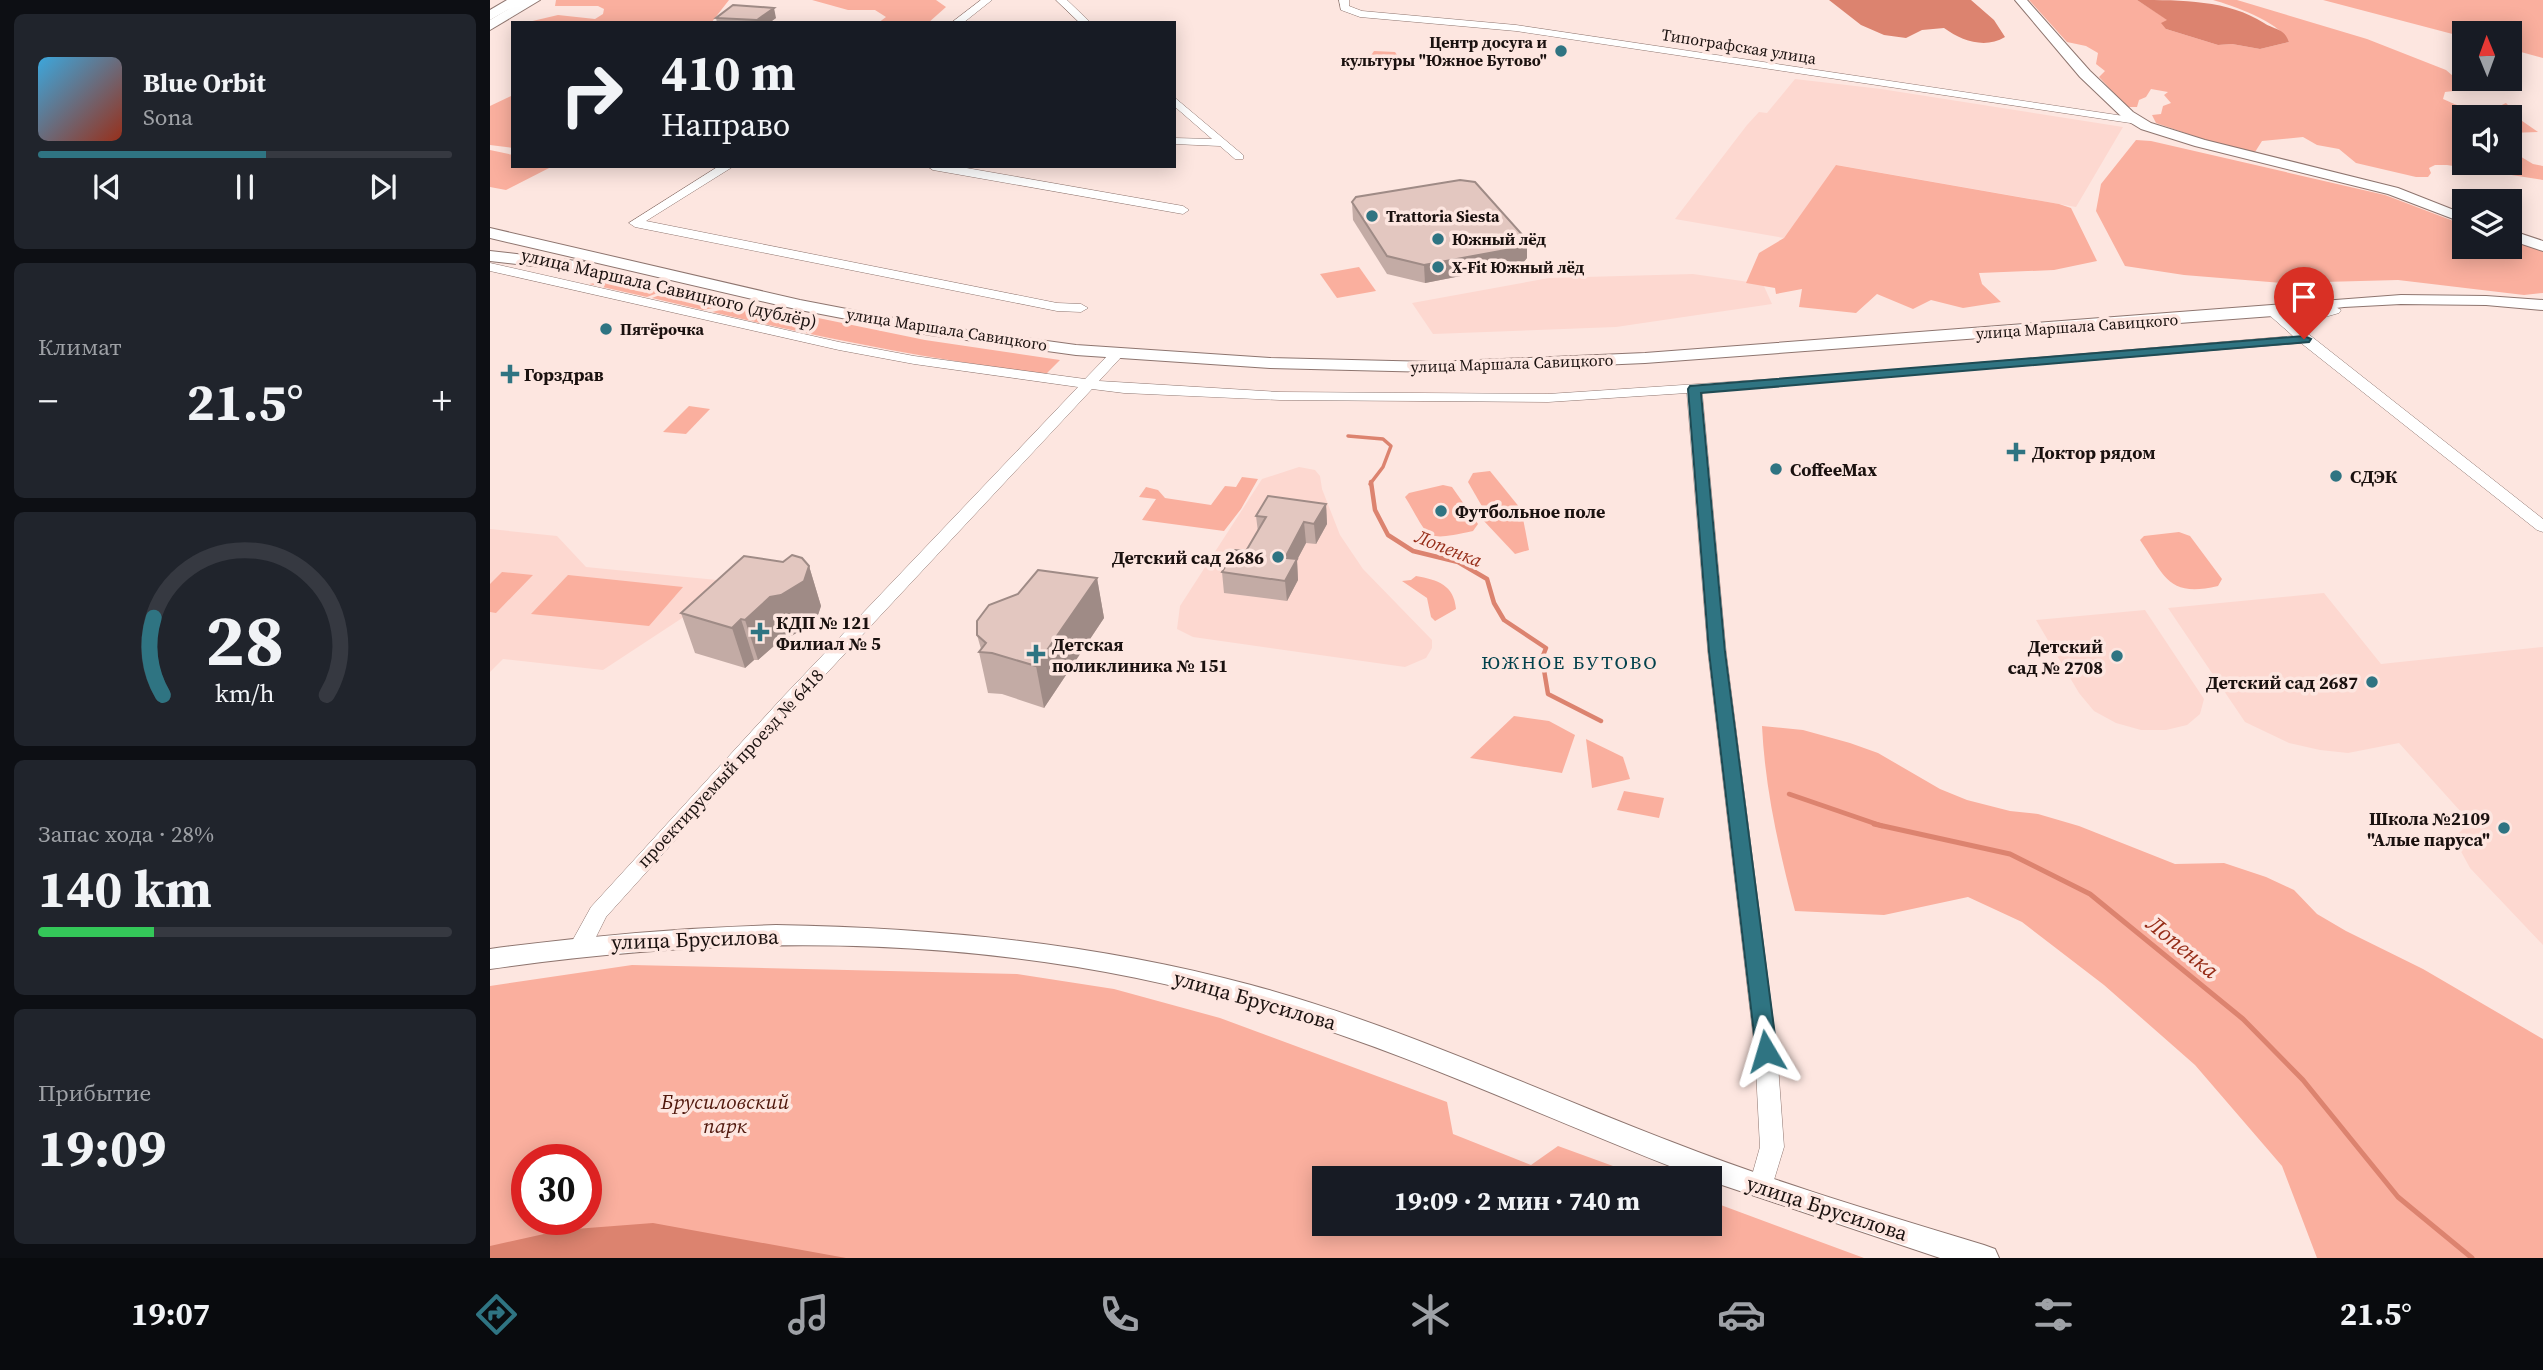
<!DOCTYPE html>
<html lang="ru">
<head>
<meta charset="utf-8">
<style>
  :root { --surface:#171b24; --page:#20242c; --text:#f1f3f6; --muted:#9ea1a6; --line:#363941; --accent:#2f7482 }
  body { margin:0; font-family:"Source Serif 4",serif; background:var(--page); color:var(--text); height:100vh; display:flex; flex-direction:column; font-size:26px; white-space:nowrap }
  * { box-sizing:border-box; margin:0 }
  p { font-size:23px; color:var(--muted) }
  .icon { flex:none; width:38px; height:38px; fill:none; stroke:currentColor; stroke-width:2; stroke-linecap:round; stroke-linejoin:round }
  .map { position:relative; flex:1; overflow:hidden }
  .details { display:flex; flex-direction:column; gap:14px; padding:14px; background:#0d0f14; width:490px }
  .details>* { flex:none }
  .banner { position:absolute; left:21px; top:21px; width:665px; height:147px; border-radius:0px; box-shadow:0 4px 18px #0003; background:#171b24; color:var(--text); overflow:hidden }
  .needle { width:46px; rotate:359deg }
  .controls { position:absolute; left:1962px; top:21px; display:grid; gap:14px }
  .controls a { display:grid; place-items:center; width:70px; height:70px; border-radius:0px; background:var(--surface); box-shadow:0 4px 18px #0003; font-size:35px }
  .speed { position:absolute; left:21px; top:1144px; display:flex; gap:14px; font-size:35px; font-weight:700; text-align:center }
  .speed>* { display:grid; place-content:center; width:91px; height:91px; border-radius:50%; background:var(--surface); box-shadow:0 4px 18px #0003; line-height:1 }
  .speed .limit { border:10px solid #d22; background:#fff; color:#111 }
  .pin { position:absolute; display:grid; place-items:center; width:60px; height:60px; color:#fff; margin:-72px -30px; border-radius:50% 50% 50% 0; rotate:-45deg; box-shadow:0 0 7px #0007 }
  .pin .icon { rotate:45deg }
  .me { position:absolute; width:77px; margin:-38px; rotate:353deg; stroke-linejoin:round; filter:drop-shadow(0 0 5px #0008) }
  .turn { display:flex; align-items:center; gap:24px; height:147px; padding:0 35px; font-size:32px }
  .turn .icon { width:91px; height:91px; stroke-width:2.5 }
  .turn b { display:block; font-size:49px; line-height:60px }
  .big { font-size:52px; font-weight:700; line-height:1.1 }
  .details .widget { flex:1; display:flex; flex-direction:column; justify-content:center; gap:10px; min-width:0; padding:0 24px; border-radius:10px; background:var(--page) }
  .details .dial { align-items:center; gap:0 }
  .dial svg { height:182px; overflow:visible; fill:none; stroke:var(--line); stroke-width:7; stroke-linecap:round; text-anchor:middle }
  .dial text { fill:var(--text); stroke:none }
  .song { display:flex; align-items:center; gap:21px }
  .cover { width:84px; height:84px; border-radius:10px; background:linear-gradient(135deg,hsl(200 70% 55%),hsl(10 70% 35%)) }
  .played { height:7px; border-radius:4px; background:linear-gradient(90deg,var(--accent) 55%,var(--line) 55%) }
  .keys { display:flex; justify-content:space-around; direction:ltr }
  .heat { display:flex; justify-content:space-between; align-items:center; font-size:38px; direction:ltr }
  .charge { height:10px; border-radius:5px; background:linear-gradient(90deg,#34c759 28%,var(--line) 0) }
  .trip { position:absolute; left:822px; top:1166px; width:410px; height:70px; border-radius:0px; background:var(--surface); box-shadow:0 4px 18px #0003; font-weight:700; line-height:70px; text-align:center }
  .tab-bar { display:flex; height:112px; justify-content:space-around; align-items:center; background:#090b0e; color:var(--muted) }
  .tab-bar .icon { width:49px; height:49px }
  .tab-bar .current { color:var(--accent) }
  .tab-bar b { font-size:32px; color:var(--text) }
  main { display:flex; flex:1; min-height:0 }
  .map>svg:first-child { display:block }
  .built { fill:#fdd8d0 }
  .green { fill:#faaf9e; fill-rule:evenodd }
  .water { fill:#dc836f }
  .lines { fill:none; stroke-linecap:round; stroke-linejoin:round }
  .stream-far2 { stroke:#dc836f; stroke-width:3.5 }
  .stream-far1 { stroke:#dc836f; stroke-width:4.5 }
  .stream { stroke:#dc836f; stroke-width:5 }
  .minor-casing { stroke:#8e756f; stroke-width:1 }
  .tertiary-casing { stroke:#8e756f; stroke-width:2 }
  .secondary-casing { stroke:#8e756f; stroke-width:2 }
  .primary-casing { stroke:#8e756f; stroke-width:2 }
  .minor { fill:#fff; fill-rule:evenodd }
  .tertiary { fill:#fff; fill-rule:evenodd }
  .secondary { fill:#fff; fill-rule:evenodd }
  .primary { fill:#fff; fill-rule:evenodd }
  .wall { fill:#c3aba5 }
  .shaded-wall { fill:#9f8b86 }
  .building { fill:#e3c7c0; stroke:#9f8b86; stroke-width:2 }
  .route { fill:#2f7482; stroke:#1f4b54; stroke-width:2 }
  .poi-dot { fill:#2f7482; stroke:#fde6e0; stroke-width:2.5 }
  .labels { text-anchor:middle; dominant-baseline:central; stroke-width:7; stroke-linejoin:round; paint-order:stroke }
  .far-poi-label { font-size:16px; font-weight:bold; fill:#1a110f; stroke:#fde6e0; text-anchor:start }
  .far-street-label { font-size:16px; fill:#1a110f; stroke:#fde6e0 }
  .street-label { font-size:18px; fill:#1a110f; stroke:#fde6e0 }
  .poi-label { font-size:18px; font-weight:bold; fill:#1a110f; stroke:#fde6e0; text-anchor:start }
  .water-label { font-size:19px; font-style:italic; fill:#962c17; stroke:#fde6e0 }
  .neighbourhood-label { font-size:19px; letter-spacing:2px; fill:#01414c; stroke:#fde6e0 }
  .near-street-label { font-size:21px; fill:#1a110f; stroke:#fde6e0 }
  .near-park-label { font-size:21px; font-style:italic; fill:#4f170c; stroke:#fde6e0 }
  .near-water-label { font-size:23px; font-style:italic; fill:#962c17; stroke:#fde6e0 }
</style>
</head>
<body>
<main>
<section class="details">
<div class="widget">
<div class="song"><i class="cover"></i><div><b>Blue Orbit</b><p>Sona</p></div></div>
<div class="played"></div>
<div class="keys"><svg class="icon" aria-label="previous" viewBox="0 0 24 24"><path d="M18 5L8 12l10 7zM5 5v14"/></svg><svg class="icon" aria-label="pause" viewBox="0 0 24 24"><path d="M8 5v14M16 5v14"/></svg><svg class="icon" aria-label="next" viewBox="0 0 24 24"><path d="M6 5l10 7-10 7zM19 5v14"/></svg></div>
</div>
<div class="widget"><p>Климат</p>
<div class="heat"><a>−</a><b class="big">21.5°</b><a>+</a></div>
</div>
<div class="widget dial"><svg viewBox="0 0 100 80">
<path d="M14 69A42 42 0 1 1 86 69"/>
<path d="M14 69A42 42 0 0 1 10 35" stroke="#2f7482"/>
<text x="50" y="56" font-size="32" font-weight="700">28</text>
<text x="50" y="72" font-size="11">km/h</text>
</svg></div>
<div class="widget"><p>Запас хода · 28%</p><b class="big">140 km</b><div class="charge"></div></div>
<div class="widget"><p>Прибытие</p><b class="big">19:09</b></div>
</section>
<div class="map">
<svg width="2053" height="1258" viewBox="0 0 2053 1258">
  <rect width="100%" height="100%" fill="#fde6e0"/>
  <!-- built -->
  <g class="built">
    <path d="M1305,79L1391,89L1633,127L1586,207L1347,165L1294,238L1185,219L1257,125L1269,112L1277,113Z"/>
    <path d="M1203,274L1273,284L1282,304L1126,327L943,334L922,303L1059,278Z"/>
    <path d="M809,467L825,470L830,476L832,489L850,535L873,569L942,640V648L936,658L915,667L703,637L687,629L690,606L772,479Z"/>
    <path d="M0,529L67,536L96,567L247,582L113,670L13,659L0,672Z"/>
    <path d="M1834,593L1891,664L2053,647V945L1980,868L1968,846V834L1980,822L1909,743L1858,753L1830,750L1799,743L1755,722L1678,608Z"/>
    <path d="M1655,610L1714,699L1710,714L1697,725L1676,730H1651L1626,723L1604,711L1589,693L1546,620Z"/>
  </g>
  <!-- green -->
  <g class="green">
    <path d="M66,0H239L221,23H34L68,15L105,19L113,14L114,9L108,6H65Z"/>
    <path d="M322,0H446L456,7L438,23H388L396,17L385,10H358Z"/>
    <path d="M1539,0H1647L1678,20L1676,29L1728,45L1742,44L1770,49L1799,42C1790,22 1744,6 1723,0H1747L1877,39L1956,70L1970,82L1972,90L1955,92L1953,99C1977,110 1991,115 2016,103L2025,112V116L2048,132L2020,133V117H1974V163H2020V135L2028,146V155L2043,164L2053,166V180L1957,165H1945L1939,168L1941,173L1938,177H1926L1866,163L1849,149L1827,145L1813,137L1772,141L1765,152L1733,146L1666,123L1662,115L1671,114L1673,106L1681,103L1674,95L1678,92L1661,89L1656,97L1649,100L1647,107H1637L1609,77L1615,71L1606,64L1608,53L1596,46L1577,42Z"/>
    <path d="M1833,0H2053V58L2020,49V33H1974V37Z"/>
    <path d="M884,51L905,52L907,55L896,69L873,67Z"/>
    <path d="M23,95V148L0,145V106Z"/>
    <path d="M1646,140L1661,141L1895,195L1974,225V247H2020V240L2053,251V293L2034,295L1908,280L1792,283L1694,275L1635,266L1606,211L1611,184Z"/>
    <path d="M0,150L23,155V166H63L16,190L0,187Z"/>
    <path d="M1346,165L1569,204L1581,208L1607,261L1564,270L1489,273L1492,284L1511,302L1473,308L1441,300L1423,309L1387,294L1366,313L1309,307L1312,289L1286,294L1285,288L1256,283L1269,253L1294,238Z"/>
    <path d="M869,267L886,291L847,298L830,274Z"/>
    <path d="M129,279L178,289L157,297L99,284Z"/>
    <path d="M183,290L239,305L213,310L162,298Z"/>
    <path d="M243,307L277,314L299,312L435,340L570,360L556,374C443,360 333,338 222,312Z"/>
    <path d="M199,406L220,409L196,434L173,432Z"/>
    <path d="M1000,471L1030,508L997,515L978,482L983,473Z"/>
    <path d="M752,477L768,479L751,509L734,531L652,520L666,499L649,497L656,487L668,490L675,498L721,505L735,486L746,487Z"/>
    <path d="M953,485L962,487L988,524L983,531C932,542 941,539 915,497L919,493Z"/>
    <path d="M1032,513L1039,550L1025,554L993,520Z"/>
    <path d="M1689,532L1700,536L1732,579L1728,586C1678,598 1675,576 1650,540L1654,536Z"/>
    <path d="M12,572L43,575L6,613L0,612V584Z"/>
    <path d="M78,575L193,587L159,626L41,614Z"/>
    <path d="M926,576C948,580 964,585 966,609L945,621L941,617L937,598L912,581L921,580Z"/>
    <path d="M1024,716L1059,721L1085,735L1072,773L980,758Z"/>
    <path d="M1272,726L1313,730L1360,743L1388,753L1450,789L1477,800L1520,811L1548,814L1589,826L1685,864L1734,863L1776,877L1804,890L1827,914L1856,931L1933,969L2053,1039V1258H1827L1792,1166L1705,1065L1614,985L1532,922L1478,897L1394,915L1305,911C1289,850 1275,789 1272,726Z"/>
    <path d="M1096,739L1133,757L1140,779L1102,788Z"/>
    <path d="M1134,791L1174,798L1169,818L1127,810Z"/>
    <path d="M142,965L527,974L624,989L730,1018L957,1102L963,1134L1041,1165L1068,1146L1156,1178H835V1223H1220V1201L1374,1258H0V986ZM37,1160H96V1220H37Z"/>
  </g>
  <!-- water -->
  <g class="water">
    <path d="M1339,0H1481L1504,20L1515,37C1495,49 1472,41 1454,28L1432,30L1416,38L1394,35L1371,25Z"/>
    <path d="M1647,0C1692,0 1738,0 1774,23C1785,30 1794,28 1799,42L1770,49L1742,44L1728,45L1676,29L1671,23L1677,20Z"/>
    <path d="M163,1223L356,1258H0V1246L72,1230Z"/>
  </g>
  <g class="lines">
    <!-- stream-far2 -->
    <path class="stream-far2" d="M858,436L893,439L901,446L893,467L880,484"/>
    <!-- stream-far1 -->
    <g class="stream-far1">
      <path d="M881,482L885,510L898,535L923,551L968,562L997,579L1004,603L1014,620L1056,648L1052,658L1058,694L1111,721"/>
      <path d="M1299,794L1392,826"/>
    </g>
    <!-- stream -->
    <path class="stream" d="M1384,824L1520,854L1600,894L1753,1019L1813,1080L1908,1197L1982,1258"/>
    <!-- minor casing -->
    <g class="minor-casing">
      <g id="minor">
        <path d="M491,0H502L473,23H461Z"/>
        <path d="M566,0H577L601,23H590Z"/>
        <path d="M849,0H859V6L872,11L1026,25L1647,118L1653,121L1647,124L1026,31L870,17L851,10Z"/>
        <path d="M684,97L753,155V159H745L730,146L684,144V138L722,139L684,106Z"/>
        <path d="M229,166H244L156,221L567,303L591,304L598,308L591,312L567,311L145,227L139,223Z"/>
        <path d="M437,166H465L693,206L699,210L693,214L443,170Z"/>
        <path d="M0,263L349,342L424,356L595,379L623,350L628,349L635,353L609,381L790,392L1058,394L1329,376L1803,336L1778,314V308H1788L1804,322L1811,315L1844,306L1851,310L1849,313L1821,321L1812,329L2053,519V532L2047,530L1811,343L1212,392L1236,652L1287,1051L1294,1147L1280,1193L1271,1196L1262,1193L1259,1186L1270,1147L1265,1051L1218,652L1197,393L1058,402L790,400L634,393L602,389L306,706L116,917L99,951L91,953L83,951L80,945L101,907L292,698L588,387L424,364L349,350L0,271Z"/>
      </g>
    </g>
    <!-- tertiary casing -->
    <g class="tertiary-casing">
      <g id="tertiary">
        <path d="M1525,0H1537L1600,71L1643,112L1661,123L1715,140L1908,188L1974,214V223L1898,194L1705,146L1651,129L1633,118L1590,77Z"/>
        <path d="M0,228L310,300L440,325L586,345L780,358L943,362L1155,353L1911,295L1996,296L2053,300V310L1996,305L1911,304L1854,307L1783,316L1155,363L943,372L780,368L586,355L440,335L310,310L0,238Z"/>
        <path d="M2020,230L2053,241V251L2020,240Z"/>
        <path d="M0,251L95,262L103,267L95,272L0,261Z"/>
        <path d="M286,925C447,928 605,943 761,985C905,1024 1042,1088 1182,1142C1284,1182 1389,1213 1494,1245L1505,1249L1509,1258H1450L1220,1181V1178L1200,1174C1055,1118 913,1050 764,1007C514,934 256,932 0,969V949C95,936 189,928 286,925Z"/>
      </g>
    </g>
    <!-- secondary casing -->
    <g class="secondary-casing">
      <path id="secondary" d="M33,0H50L0,30V20Z"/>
    </g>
    <!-- primary casing -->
    <g class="primary-casing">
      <path id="primary" d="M17,0H35L0,20V10Z"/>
    </g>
    <!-- minor -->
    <use href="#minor" class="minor"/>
    <!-- tertiary -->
    <use href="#tertiary" class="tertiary"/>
    <!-- secondary -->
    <use href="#secondary" class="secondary"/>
    <!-- primary -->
    <use href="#primary" class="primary"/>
  </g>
  <!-- wall -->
  <g class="wall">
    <path d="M226,18H286L279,23H227Z"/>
    <path d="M862,202L1037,240V258L1032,264L935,283L897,274L863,220Z"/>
    <path d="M836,504L837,524L826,544L816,543L807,560L808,580L797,601L734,593L732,572L756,551L768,532L766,516Z"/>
    <path d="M293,562L319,566L331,606L326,621L303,635L293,638L268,660H264L255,668L205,653L191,613Z"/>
    <path d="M607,578L614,618L554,708L512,694L498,693L489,652L491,649L487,635Z"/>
  </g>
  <!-- shaded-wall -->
  <g class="shaded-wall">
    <path d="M284,8L286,18L279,23H267V20Z"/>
    <path d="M1037,240V258L1032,264L935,283L934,265Z"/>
    <path d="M836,504L837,524L826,544L824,524Z"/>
    <path d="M814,522L816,543L807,560L808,580L797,601L795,581V558Z"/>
    <path d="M319,566L331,606L326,621L303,635L293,638L268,660L255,620L280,597Z"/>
    <path d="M607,578L614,618L554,708L546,666Z"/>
    <path d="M251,619L264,660L255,668L242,628Z"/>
  </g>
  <!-- building -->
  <g class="building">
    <path d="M243,5L284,8L267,20L226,18Z"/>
    <path d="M970,180L985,182L1037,240L1032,247L934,265L897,256L862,202L866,197Z"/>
    <path d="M778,496L836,504L824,524L814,522L795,558L807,559L795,581L732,572L745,550L756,551L776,517L766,516Z"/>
    <path d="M302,555L312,558L319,566L314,581L291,595L280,597L255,620L251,619L242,628L191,613L254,556L293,562Z"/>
    <path d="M548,570L607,578L546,666L502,653L489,652L496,643L487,635V621L499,605L528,594Z"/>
  </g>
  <!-- route -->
  <path class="route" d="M1814,336L1821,339L1819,342L1211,393L1235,652L1287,1051L1284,1056L1276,1059L1269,1056L1266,1051L1219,652L1198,389L1200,386Z"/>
  <!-- markers -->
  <g class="poi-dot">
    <circle cx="1071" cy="51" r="7"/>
    <circle cx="882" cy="216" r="7"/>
    <circle cx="948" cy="239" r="7"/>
    <circle cx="948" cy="267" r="7"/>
    <circle cx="116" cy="329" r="7"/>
    <path d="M16.5 363.5h7v7h7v7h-7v7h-7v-7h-7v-7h7z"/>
    <path d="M1522.5 441.5h7v7h7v7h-7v7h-7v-7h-7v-7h7z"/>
    <circle cx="1286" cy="469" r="7"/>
    <circle cx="1846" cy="476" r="7"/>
    <circle cx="951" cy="511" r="7"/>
    <circle cx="788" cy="557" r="7"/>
    <path d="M266.5 621.5h7v7h7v7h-7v7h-7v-7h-7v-7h7z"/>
    <path d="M542.5 643.5h7v7h7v7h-7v7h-7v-7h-7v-7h7z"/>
    <circle cx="1627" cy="656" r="7"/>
    <circle cx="1882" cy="682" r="7"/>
    <circle cx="2014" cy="828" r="7"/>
  </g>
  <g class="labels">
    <!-- far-poi labels -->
    <g class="far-poi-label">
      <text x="1057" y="42" text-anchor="end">Центр досуга и<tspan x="1057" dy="18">культуры "Южное Бутово"</tspan></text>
      <text x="896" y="216">Trattoria Siesta</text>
      <text x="962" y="239">Южный лёд</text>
      <text x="962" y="267">X-Fit Южный лёд</text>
      <text x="130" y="329">Пятёрочка</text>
    </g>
    <!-- far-street labels -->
    <g class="far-street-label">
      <text transform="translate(1249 46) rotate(9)">Типографская улица</text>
      <text transform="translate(1587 326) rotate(-4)">улица Маршала Савицкого</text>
      <text transform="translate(457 329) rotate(9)">улица Маршала Савицкого</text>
      <text transform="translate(1022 363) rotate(-2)">улица Маршала Савицкого</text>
    </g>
    <!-- street labels -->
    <g class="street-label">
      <text transform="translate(179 288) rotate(13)">улица Маршала Савицкого (дублёр)</text>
      <text transform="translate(240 768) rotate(-47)">проектируемый проезд № 6418</text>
    </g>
    <!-- poi labels -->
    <g class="poi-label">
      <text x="34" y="374">Горздрав</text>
      <text x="1542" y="452">Доктор рядом</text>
      <text x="1300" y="469">CoffeeMax</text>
      <text x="1860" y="476">СДЭК</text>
      <text x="965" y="511">Футбольное поле</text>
      <text x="774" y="557" text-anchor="end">Детский сад 2686</text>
      <text x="286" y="622">КДП № 121<tspan x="286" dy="21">Филиал № 5</tspan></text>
      <text x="562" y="644">Детская<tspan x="562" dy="21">поликлиника № 151</tspan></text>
      <text x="1613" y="646" text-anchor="end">Детский<tspan x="1613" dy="21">сад № 2708</tspan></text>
      <text x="1868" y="682" text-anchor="end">Детский сад 2687</text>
      <text x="2000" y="818" text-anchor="end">Школа №2109<tspan x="2000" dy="21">"Алые паруса"</tspan></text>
    </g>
    <!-- water labels -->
    <g class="water-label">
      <text transform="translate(959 548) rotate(22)">Лопенка</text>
    </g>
    <!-- neighbourhood labels -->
    <g class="neighbourhood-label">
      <text x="1080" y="662">ЮЖНОЕ БУТОВО</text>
    </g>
    <!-- near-street labels -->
    <g class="near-street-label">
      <text transform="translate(205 939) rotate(-2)">улица Брусилова</text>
      <text transform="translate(765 1000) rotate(16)">улица Брусилова</text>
      <text transform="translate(1337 1208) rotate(18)">улица Брусилова</text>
    </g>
    <!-- near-park labels -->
    <g class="near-park-label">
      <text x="235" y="1101">Брусиловский<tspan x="235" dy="24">парк</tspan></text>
    </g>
    <!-- near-water labels -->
    <g class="near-water-label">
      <text transform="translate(1693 947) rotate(39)">Лопенка</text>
    </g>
  </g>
</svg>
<div class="controls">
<a><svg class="needle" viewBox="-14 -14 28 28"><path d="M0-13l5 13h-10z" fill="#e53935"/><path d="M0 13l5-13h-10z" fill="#9ea1a6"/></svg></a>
<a><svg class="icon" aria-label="sound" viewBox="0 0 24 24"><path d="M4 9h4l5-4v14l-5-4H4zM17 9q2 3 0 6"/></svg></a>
<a><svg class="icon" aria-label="layers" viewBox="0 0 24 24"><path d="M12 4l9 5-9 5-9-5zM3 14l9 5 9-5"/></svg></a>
</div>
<div class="speed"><div class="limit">30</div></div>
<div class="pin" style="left:1814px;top:339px;background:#d93025"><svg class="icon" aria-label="arrive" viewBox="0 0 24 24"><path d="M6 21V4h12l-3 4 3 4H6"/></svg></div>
<svg class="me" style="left:1276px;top:1051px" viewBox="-20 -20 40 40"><path d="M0-17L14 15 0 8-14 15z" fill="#2f7482" stroke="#fff" stroke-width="4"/></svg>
<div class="trip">19:09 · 2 мин · 740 m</div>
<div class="banner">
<div class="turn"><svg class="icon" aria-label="right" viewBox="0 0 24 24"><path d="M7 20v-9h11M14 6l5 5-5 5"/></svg><div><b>410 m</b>Направо</div></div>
</div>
</div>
</main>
<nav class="tab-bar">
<b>19:07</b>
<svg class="icon current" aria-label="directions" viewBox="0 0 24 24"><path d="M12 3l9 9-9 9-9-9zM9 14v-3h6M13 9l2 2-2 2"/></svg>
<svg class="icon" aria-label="music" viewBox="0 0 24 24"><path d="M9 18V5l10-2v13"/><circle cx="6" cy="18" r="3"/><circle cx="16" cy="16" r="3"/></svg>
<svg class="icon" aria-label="phone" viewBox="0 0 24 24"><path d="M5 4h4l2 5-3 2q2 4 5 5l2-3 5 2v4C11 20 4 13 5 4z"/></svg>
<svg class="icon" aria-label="climate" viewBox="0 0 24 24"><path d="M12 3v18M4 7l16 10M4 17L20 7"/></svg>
<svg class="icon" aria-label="car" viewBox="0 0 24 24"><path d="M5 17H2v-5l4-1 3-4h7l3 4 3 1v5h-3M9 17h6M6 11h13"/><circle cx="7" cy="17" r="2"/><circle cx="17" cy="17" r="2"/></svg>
<svg class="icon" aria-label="filters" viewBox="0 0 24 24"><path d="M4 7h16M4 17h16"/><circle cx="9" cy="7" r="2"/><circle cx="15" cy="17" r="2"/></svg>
<b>21.5°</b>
</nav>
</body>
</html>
